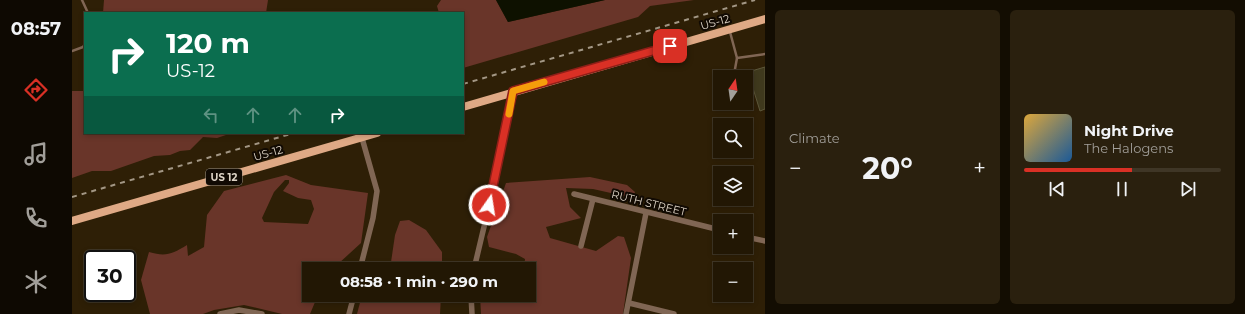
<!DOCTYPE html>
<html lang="en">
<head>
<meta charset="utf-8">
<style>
  :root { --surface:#221704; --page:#2a200e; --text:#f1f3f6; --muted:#a29f9a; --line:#3f3626; --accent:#d93025 }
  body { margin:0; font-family:Montserrat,sans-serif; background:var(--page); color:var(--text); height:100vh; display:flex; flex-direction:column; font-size:15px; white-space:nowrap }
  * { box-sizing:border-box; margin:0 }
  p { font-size:13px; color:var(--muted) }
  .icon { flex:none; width:22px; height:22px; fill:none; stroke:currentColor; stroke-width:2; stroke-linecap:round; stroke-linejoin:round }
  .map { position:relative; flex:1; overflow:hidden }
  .panel { display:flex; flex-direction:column; gap:10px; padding:10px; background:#130d02; width:480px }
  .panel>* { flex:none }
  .hud { position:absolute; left:12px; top:12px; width:380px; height:122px; border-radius:0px; box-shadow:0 2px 6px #0003,0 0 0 1px var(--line); background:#0b6e4f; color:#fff; overflow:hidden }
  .needle { width:26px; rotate:13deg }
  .fabs { position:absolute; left:641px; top:70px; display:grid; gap:8px }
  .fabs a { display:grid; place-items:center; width:40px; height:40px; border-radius:0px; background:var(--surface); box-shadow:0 2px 6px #0003,0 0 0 1px var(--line); font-size:20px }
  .speed { position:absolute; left:12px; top:250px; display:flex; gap:8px; font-size:20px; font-weight:700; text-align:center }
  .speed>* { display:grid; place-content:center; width:52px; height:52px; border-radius:50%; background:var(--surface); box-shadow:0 2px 6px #0003,0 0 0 1px var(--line); line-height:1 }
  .speed .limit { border:2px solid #111; border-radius:6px; background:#fff; color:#111 }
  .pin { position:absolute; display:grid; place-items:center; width:34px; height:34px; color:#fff; margin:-17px; border-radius:8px; box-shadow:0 2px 6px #0006 }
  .me { position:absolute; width:44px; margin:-22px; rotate:13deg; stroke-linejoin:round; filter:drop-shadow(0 0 3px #0008) }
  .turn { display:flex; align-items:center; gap:14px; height:84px; padding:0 16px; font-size:18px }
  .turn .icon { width:52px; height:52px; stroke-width:2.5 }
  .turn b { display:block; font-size:28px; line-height:34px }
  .lanes { display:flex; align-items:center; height:38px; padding:0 16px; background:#0003; justify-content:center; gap:20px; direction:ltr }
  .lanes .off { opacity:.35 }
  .big { font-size:30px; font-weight:700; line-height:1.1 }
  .panel .widget { flex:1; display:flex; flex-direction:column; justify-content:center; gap:6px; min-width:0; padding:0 14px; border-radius:6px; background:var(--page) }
  .song { display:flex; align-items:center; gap:12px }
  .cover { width:48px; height:48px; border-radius:6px; background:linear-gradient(135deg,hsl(40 70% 55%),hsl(210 70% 35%)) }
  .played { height:4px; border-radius:2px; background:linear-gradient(90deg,var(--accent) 55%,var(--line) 55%) }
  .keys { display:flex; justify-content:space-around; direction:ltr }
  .heat { display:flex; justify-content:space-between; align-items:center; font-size:22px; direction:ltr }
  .panel .tiles { flex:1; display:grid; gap:10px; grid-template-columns:repeat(2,1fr) }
  .trip { position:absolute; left:230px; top:262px; width:234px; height:40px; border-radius:0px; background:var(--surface); box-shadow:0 2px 6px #0003,0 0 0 1px var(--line); font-weight:700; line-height:40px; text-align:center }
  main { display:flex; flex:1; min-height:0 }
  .menu { display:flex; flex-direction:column; width:72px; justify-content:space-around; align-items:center; background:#0e0902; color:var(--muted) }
  .menu .icon { width:28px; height:28px }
  .menu .on { color:var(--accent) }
  .menu b { font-size:18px; color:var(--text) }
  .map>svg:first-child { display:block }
  .green { fill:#693529; fill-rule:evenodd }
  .water { fill:#0e1100 }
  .building { fill:#3f391d; stroke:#5d573a }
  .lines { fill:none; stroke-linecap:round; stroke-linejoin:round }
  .service { stroke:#806654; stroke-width:2.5 }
  .minor { stroke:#806654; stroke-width:5.5 }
  .primary { stroke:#dfa985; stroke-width:8 }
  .rail { stroke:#a39785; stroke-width:2; stroke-dasharray:5 5; stroke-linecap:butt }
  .route-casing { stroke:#8d1f18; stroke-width:10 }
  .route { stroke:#d93025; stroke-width:7 }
  .slow { stroke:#f59e0b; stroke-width:7 }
  .labels { text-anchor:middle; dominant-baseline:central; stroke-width:4; stroke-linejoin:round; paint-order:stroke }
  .shield { fill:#110a03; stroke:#9f968a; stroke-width:1 }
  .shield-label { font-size:10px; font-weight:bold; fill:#dcd2c4 }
  .street-label { font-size:11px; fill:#dcd2c4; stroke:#110a03 }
</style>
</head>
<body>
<main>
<nav class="menu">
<b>08:57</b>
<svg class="icon on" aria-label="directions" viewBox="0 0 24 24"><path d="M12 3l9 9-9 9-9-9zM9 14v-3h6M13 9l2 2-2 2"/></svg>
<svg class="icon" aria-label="music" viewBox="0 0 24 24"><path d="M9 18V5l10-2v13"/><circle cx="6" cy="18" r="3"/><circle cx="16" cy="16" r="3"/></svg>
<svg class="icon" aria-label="phone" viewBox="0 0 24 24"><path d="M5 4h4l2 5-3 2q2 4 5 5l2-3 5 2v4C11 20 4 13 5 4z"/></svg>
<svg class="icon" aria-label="climate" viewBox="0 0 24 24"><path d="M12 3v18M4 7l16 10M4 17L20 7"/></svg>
</nav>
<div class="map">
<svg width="693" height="314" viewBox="0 0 693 314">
  <rect width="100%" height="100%" fill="#2e1f06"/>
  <!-- green -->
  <g class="green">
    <path d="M32,0H196L194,13H31Z"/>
    <path d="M369,0H424L436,22L533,0H622L578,6L566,17L391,68V13H367L365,6Z"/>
    <path d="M0,91H13V133H160L145,138L131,137L118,150L108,151L98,155L82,156L39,171H20L0,178Z"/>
    <path d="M214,175L239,185L296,193L289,243L266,264H244V269H237V295H246L238,314H210L172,305L142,310L131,314H78L69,280L77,252C94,257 100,254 115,245L116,256L132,247L135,215L152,191ZM213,180H217V183L211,191L226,198L239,200L242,209L236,224L192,222L190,218L202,192Z"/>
    <path d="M518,177L555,185L563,192L561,198L521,189L494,188L498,207L509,218L474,227L478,238L524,251L546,236L552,237L559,258L551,314H409L408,295H457V269H452L453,259L444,254L417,247L415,237L434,183Z"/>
    <path d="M337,220L354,230L370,252V269H318L323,235L328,221Z"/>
    <path d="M290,295H369L368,314H285Z"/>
  </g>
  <!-- water -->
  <path class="water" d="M424,0H533L436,22Z"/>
  <!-- building -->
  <path class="building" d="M693,67V109L688,111L676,72Z"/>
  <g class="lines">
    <!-- service -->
    <g class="service">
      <path d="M10,0L16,13"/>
      <path d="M658,32L665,58L663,69L665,77"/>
      <path d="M0,51L11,47L13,44"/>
      <path d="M665,58L693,54"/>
    </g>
    <!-- minor -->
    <g class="minor">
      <path d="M502,194L648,230"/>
      <path d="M674,237L693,241"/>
      <path d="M509,246L521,199"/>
      <path d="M288,269L301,218L305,191L290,138"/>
      <path d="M402,269L421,189L441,91"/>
      <path d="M399,295L400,314"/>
      <path d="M557,303L602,314"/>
      <path d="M148,314L167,310L190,314"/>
      <path d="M277,314L282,295"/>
      <path d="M554,314L574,213"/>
    </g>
    <!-- primary -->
    <g class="primary">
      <path d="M391,107L693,19"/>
      <path d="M0,221L305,133"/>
    </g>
    <!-- rail -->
    <g class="rail">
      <path d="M391,84L683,0"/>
      <path d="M0,197L222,133"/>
    </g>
  </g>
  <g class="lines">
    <!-- route casing -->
    <g class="route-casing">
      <path id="route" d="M417,205L441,91L598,46"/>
    </g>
    <!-- route -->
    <use href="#route" class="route"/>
    <!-- slow -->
    <path class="slow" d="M437,114L441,91L472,82"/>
  </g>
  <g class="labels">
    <!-- shield labels -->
    <rect class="shield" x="134" y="169" width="36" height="16" rx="3"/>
    <g class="shield-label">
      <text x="152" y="177">US 12</text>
    </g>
    <!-- street labels -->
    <g class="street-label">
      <text transform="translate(643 22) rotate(-16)">US-12</text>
      <text transform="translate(196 153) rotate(-16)">US-12</text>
      <text transform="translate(577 203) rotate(14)">RUTH STREET</text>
    </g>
  </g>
</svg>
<div class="fabs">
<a><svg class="needle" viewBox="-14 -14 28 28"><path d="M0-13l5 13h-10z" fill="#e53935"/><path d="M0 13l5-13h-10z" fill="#a29f9a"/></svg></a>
<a><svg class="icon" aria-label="search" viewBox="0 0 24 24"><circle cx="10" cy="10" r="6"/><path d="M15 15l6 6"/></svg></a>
<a><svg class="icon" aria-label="layers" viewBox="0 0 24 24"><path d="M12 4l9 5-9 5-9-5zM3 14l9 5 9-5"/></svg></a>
<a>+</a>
<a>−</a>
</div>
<div class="speed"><div class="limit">30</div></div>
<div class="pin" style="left:598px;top:46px;background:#d93025"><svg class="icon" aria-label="arrive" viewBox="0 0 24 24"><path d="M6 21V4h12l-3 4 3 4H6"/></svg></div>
<svg class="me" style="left:417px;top:205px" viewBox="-20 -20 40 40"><circle r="17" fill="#d93025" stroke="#fff" stroke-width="3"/><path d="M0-11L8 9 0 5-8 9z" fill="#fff"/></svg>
<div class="trip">08:58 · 1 min · 290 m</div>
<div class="hud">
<div class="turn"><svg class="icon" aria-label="right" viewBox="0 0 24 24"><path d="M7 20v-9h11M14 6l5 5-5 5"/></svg><div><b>120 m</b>US-12</div></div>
<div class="lanes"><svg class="icon off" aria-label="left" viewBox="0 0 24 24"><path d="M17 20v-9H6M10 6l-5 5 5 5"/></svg><svg class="icon off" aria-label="ahead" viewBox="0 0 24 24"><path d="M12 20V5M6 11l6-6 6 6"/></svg><svg class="icon off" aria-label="ahead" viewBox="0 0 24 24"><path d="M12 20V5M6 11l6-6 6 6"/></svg><svg class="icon" aria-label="right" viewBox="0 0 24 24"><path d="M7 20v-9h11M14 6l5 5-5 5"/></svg></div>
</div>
</div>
<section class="panel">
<div class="tiles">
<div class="widget"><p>Climate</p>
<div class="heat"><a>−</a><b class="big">20°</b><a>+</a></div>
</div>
<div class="widget">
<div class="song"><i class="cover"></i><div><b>Night Drive</b><p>The Halogens</p></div></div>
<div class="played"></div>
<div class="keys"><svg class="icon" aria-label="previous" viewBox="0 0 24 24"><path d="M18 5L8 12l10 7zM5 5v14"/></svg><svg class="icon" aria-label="pause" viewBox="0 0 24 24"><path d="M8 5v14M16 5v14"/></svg><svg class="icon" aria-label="next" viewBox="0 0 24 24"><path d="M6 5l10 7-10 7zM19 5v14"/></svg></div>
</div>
</div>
</section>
</main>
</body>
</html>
